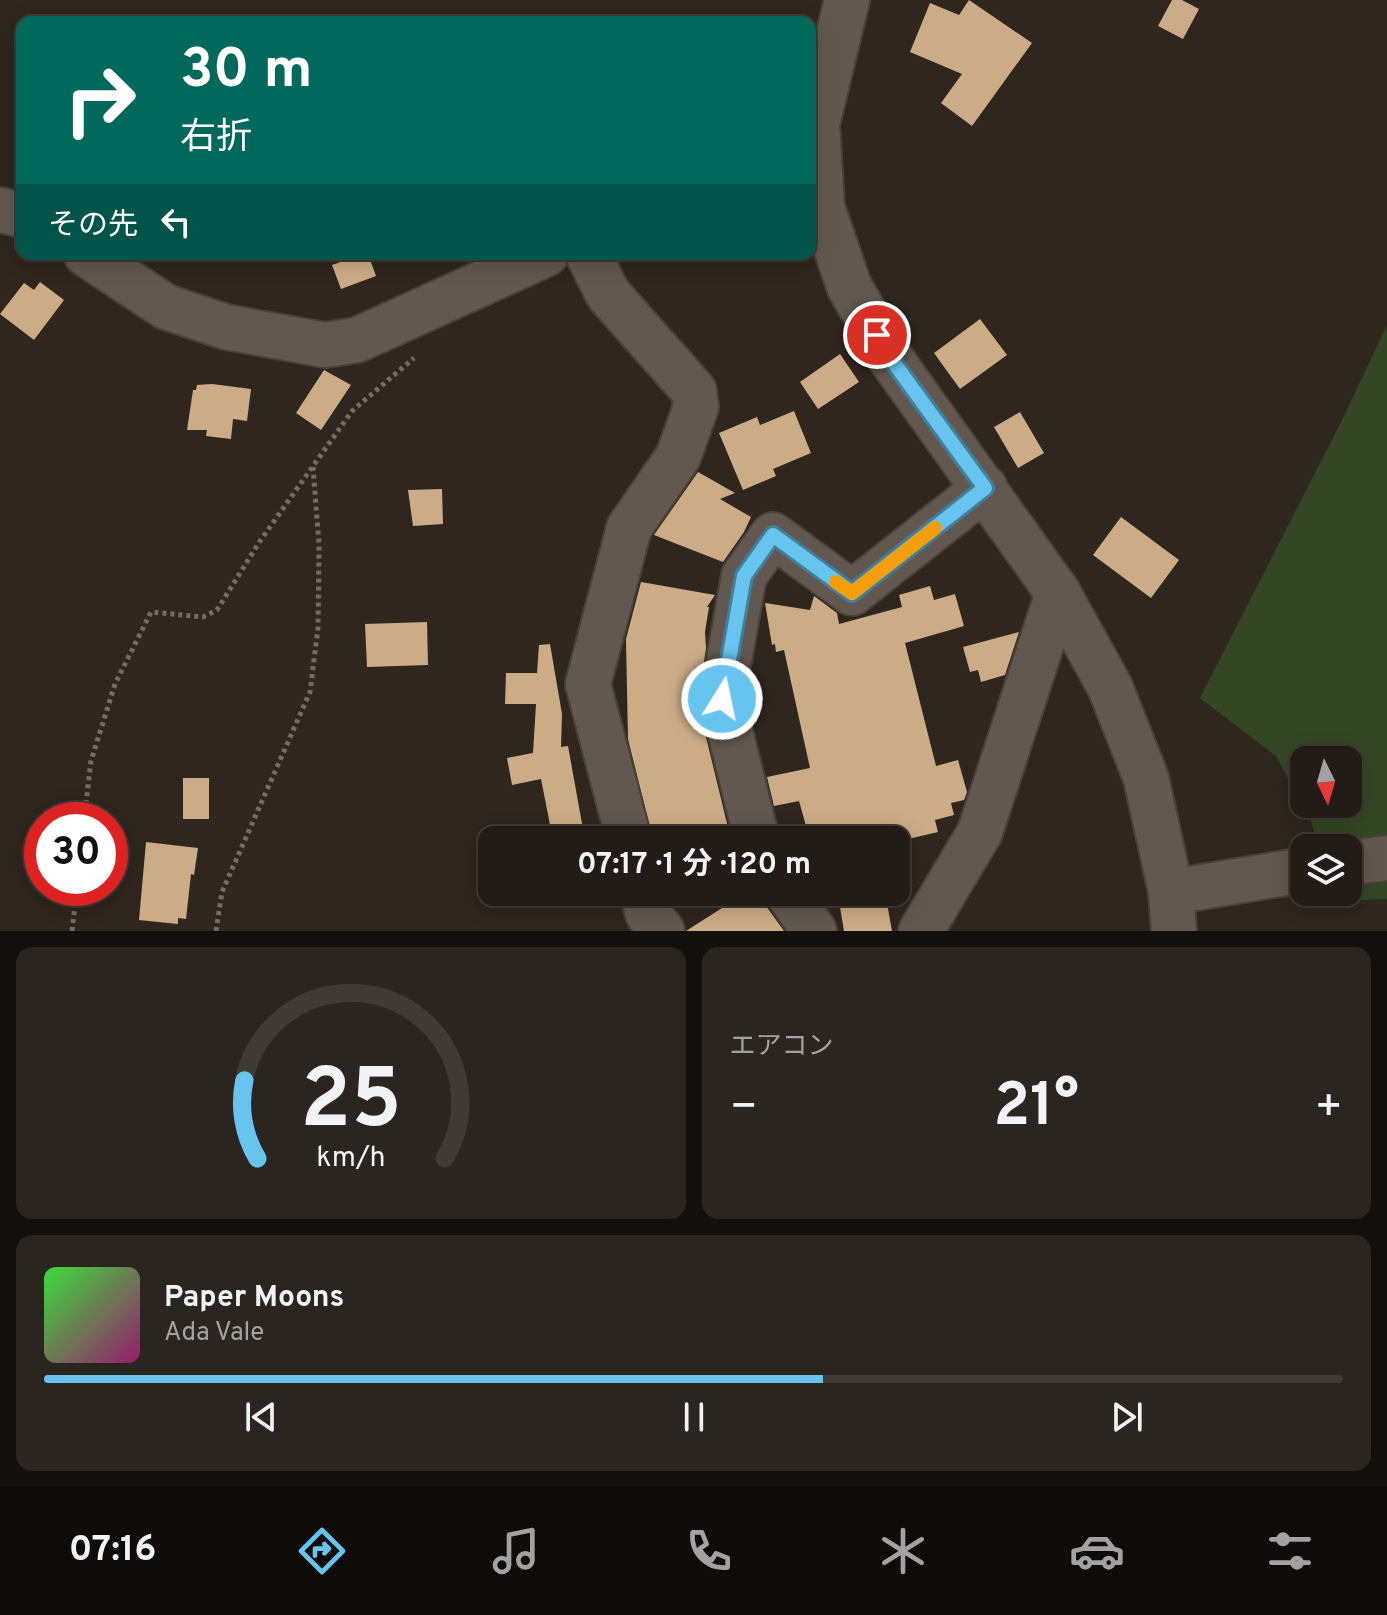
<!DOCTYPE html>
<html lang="ja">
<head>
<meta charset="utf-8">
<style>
  :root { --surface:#231c16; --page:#2b251f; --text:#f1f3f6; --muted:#a3a1a1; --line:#403a35; --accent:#66c4ef }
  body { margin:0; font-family:Overpass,"Noto Sans JP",sans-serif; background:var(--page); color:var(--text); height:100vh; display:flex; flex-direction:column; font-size:30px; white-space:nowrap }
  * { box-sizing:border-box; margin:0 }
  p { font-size:26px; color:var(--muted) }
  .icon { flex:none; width:44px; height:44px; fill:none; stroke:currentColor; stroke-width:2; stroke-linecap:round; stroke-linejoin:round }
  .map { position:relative; height:931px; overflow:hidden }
  .side { display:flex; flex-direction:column; gap:16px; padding:16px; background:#130f0c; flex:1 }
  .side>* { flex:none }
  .hud { position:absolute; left:16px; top:16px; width:800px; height:244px; border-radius:16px; box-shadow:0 4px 20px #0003,0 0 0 2px var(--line); background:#00695c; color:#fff; overflow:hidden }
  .needle { width:52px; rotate:175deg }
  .fabs { position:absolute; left:1290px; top:746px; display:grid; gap:16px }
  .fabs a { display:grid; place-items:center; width:72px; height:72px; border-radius:16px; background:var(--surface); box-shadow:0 4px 20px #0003,0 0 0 2px var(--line); font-size:40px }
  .speed { position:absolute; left:24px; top:802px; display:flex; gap:16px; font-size:40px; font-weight:700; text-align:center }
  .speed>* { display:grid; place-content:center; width:104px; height:104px; border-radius:50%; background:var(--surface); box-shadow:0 4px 20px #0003,0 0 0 2px var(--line); line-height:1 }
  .speed .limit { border:12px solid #d22; background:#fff; color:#111 }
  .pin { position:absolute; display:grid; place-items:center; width:68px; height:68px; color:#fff; margin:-34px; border:4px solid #fff; border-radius:50%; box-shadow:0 2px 8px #0007 }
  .me { position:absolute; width:88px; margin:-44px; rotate:10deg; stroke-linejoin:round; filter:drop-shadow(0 0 6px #0008) }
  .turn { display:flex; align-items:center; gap:28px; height:168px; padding:0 32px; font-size:36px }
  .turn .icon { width:104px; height:104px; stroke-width:2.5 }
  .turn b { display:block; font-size:56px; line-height:68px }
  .then { display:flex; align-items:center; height:76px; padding:0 32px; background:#0003; gap:16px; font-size:30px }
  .big { font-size:60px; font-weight:700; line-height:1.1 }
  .side .tile { flex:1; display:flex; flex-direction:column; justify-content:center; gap:12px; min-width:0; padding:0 28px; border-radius:16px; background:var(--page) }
  .side .dial { align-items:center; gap:0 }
  .dial svg { height:208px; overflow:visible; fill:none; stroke:var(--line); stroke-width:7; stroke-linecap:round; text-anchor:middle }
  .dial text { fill:var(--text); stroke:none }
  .song { display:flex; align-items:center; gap:24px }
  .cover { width:96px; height:96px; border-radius:12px; background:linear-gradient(135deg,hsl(120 70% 55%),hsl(320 70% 35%)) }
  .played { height:8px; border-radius:4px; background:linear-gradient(90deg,var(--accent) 60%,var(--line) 60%) }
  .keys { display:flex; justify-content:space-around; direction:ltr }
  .heat { display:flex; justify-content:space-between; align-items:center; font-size:44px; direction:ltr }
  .side .tiles { flex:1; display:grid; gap:16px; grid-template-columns:1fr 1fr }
  .tile:last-child { grid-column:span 2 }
  .trip { position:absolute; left:478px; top:826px; width:432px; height:80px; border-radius:16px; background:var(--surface); box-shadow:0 4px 20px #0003,0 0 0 2px var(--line); font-weight:700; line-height:80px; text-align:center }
  .menu { display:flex; height:128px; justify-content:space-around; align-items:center; background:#0e0b09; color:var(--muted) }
  .menu .icon { width:56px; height:56px }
  .menu .selected { color:var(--accent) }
  .menu b { font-size:36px; color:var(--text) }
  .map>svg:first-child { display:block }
  .green { fill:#344725; fill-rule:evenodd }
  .building { fill:#ccac86 }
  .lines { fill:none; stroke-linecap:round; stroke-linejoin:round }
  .minor-casing { stroke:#49413a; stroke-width:48 }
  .path { stroke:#746d65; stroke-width:5; stroke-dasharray:4 4; stroke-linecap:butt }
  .minor { stroke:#62584f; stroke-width:44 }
  .route-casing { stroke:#427f9b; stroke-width:20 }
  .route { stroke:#66c4ef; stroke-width:14 }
  .slow { stroke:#f59e0b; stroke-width:14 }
</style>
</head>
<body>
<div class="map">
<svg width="1387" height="931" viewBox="0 0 1387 931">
  <rect width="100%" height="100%" fill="#2f261e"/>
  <!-- green -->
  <path class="green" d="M1387,325V899L1336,901L1333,892H1348V848H1319L1310,818L1276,756L1200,698L1343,418ZM1304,760H1348V804H1304Z"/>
  <!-- building -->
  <g class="building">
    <path d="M969,0L1032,43L972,126L941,103L962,74L910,52L930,3L959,15Z"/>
    <path d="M1172,0H1182L1199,9L1183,39L1158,26Z"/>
    <path d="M363,254H368L376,276L341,289L332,265Z"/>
    <path d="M40,282L64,300L34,340L0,314L24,283L34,290Z"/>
    <path d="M980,319L1007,355L960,389L934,353Z"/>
    <path d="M840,354L859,382L818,409L800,382Z"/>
    <path d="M324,370L351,385L321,430L296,413Z"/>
    <path d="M212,384L251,389L247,421L233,419L231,439L206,436L207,430H187L193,390H196L197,385Z"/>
    <path d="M794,411L811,453L773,469L776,476L743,490L719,433L757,417L760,425Z"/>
    <path d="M1020,412L1044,453L1018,468L994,427Z"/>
    <path d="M698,472L735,493L720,499L751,517L744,532L723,562L654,535Z"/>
    <path d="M442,489L443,524L413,526L408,490Z"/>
    <path d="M1121,517L1179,560L1151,598L1093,555Z"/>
    <path d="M641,582L715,595L707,607H709L705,632L706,648L698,704L731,840H653L628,739L626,639Z"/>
    <path d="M930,586L934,600L955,594L964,626L905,643L936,766L958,760L967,792L964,800L951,803L954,815L935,820L938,832L904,840H810L799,801L774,806L767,777L810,768L784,650L776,652L775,644L772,645L765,603L810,610L814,596L837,613L839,624L902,607L899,595Z"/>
    <path d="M427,622L428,665L367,667L365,624Z"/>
    <path d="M1019,632L1005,675L981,682L978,670L970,672L963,647Z"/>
    <path d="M550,644L562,714L561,747L568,746L585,840H553L541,779L512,785L507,758L533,753L536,704H505L506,673H537L539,645Z"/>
    <rect x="183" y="778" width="26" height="41"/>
    <path d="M146,842L198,848L194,875L191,874L186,919L178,918V924L139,920Z"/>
    <path d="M747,892H762L766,906L784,931H686Z"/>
    <path d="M886,898L892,931H844L840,907Z"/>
  </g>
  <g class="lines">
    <!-- minor casing -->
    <g class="minor-casing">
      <g id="minor">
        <path d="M847,0L817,124L822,207L849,286L891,359L1058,593L1110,687L1146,778L1171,892L1174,931"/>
        <path d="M0,210L22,215"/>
        <path d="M86,254L166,307L226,327L325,345L357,340L546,254"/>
        <path d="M588,254L608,294L694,391L696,407L678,457L629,528L588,684L629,840"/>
        <path d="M757,840L722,699L744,576L773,535L852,593L985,488"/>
        <path d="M1348,863L1387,858"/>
        <path d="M642,892L648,914L662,931"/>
        <path d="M787,892L814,931"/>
        <path d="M1171,892L1304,870"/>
        <path d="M921,931L980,832L1058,593"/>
      </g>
    </g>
    <!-- path -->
    <g class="path">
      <path d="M84,820L91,761L115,684L151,612L203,617L217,610L260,541L352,411L414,358"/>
      <path d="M72,931L77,888"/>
      <path d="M216,931L222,892L310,692L318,628L319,544L313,467"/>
    </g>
    <!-- minor -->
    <use href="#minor" class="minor"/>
  </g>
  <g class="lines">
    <!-- route casing -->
    <g class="route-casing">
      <path id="route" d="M722,699L744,576L773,535L852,593L985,488L891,359L877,335"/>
    </g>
    <!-- route -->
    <use href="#route" class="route"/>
    <!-- slow -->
    <path class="slow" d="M836,582L852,593L935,528"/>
  </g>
</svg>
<div class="fabs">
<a><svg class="needle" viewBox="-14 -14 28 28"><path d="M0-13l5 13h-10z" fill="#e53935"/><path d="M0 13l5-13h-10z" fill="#a3a1a1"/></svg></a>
<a><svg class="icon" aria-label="layers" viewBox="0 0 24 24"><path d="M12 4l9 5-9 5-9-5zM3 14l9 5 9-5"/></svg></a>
</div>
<div class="speed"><div class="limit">30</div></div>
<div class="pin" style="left:877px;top:335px;background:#d93025"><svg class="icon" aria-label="arrive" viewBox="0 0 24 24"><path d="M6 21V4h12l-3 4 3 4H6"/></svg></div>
<svg class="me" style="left:722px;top:699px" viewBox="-20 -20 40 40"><circle r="17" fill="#66c4ef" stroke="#fff" stroke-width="3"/><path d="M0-11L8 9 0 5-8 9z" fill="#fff"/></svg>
<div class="trip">07:17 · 1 分 · 120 m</div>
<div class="hud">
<div class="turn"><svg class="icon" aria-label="right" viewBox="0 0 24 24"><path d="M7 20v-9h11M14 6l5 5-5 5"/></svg><div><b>30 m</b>右折</div></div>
<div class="then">その先<svg class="icon" aria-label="left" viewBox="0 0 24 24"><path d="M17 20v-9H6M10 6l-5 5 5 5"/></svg></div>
</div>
</div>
<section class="side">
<div class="tiles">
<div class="tile dial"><svg viewBox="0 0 100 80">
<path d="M14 69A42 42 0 1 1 86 69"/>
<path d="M14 69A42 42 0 0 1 9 39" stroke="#66c4ef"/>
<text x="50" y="56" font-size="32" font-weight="700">25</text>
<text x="50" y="72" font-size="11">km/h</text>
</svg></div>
<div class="tile"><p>エアコン</p>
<div class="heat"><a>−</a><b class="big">21°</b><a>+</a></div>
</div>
<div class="tile">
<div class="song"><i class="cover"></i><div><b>Paper Moons</b><p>Ada Vale</p></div></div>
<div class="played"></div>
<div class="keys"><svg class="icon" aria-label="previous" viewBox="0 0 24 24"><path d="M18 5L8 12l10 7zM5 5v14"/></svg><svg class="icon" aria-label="pause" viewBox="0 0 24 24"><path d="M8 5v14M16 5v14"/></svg><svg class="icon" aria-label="next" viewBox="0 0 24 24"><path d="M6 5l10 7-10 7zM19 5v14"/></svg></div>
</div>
</div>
</section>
<nav class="menu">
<b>07:16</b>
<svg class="icon selected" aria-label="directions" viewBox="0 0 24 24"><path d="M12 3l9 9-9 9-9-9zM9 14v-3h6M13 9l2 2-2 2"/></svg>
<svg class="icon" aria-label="music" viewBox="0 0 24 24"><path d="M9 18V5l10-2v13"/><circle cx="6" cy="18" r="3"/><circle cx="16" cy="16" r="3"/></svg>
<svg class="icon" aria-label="phone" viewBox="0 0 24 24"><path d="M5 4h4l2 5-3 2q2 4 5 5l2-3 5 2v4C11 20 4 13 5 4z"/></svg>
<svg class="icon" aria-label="climate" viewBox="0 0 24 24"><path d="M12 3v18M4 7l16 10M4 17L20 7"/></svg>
<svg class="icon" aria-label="car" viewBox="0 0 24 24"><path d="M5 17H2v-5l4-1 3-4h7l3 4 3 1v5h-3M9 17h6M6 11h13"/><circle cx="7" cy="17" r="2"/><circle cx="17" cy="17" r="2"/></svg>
<svg class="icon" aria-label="filters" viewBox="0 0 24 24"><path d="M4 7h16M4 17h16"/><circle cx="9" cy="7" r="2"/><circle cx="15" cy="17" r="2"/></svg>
</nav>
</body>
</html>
